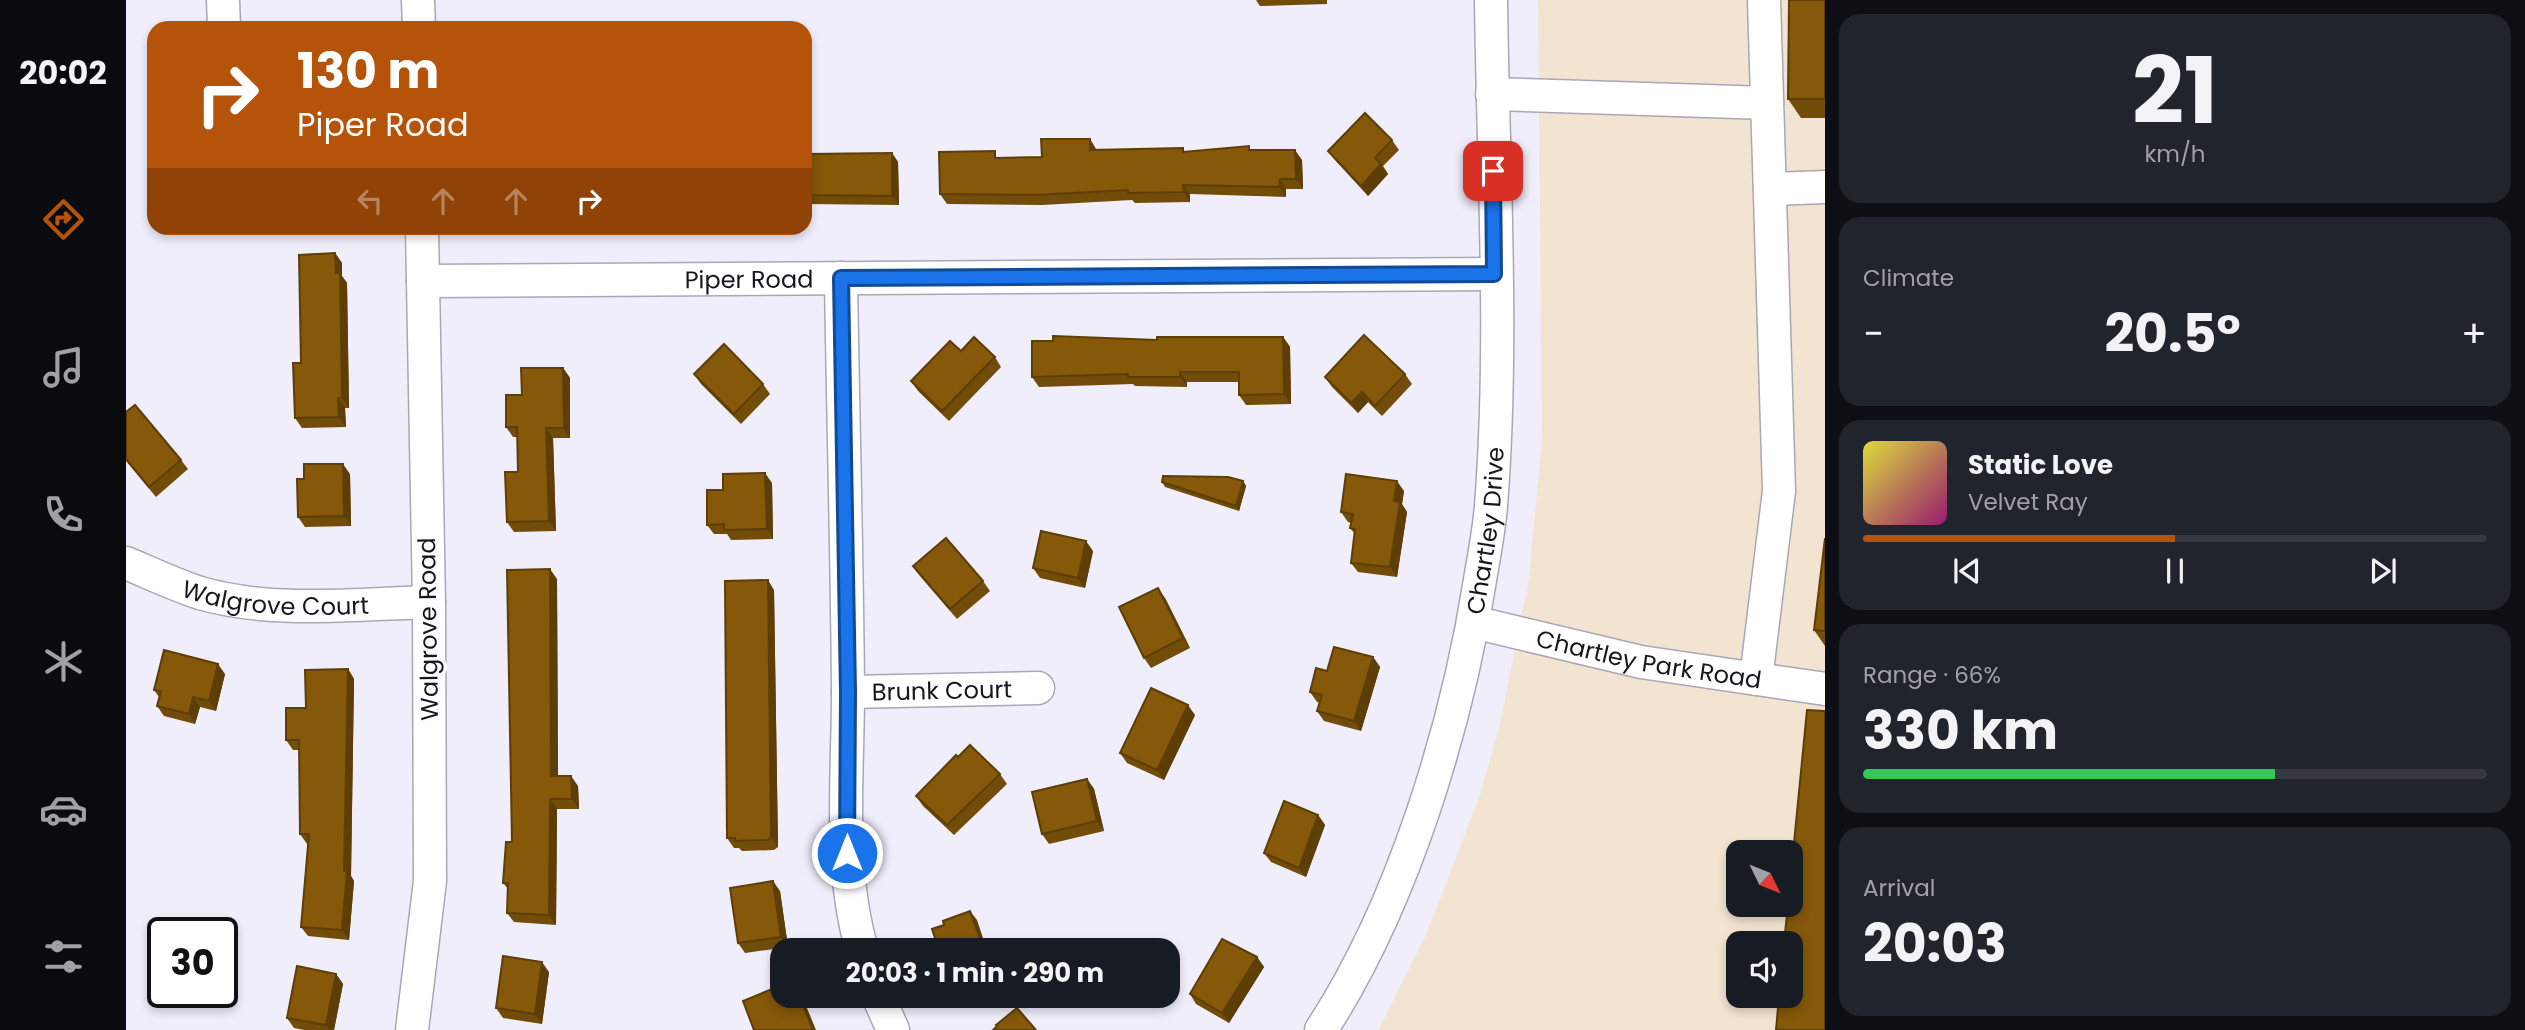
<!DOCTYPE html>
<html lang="en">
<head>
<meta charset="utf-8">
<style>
  :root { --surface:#171b24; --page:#20242c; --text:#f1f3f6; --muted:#9ea1a6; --line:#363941; --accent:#b45309 }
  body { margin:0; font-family:Poppins,sans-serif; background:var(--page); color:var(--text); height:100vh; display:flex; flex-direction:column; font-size:26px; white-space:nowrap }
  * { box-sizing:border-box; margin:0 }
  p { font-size:23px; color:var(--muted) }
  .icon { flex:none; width:38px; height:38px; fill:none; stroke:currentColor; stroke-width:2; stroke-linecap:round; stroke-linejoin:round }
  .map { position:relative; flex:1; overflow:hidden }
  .drawer { display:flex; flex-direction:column; gap:14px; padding:14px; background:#0d0f14; width:700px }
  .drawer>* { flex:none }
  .hud { position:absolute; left:21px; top:21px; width:665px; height:214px; border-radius:21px; box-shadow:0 4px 10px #0003; background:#b45309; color:#fff; overflow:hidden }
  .needle { width:46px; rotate:133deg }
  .tools { position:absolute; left:1600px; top:840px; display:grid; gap:14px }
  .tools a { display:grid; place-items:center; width:77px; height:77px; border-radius:14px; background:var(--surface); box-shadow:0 4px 10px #0003; font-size:35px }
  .speed { position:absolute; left:21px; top:917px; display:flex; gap:14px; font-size:35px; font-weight:700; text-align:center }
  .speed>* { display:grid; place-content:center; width:91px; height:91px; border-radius:50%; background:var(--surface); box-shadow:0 4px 10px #0003; line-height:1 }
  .speed .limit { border:4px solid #111; border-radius:10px; background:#fff; color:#111 }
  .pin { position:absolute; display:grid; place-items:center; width:60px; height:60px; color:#fff; margin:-30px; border-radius:14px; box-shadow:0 4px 10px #0006 }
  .me { position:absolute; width:77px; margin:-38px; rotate:0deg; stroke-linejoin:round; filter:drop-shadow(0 0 5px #0008) }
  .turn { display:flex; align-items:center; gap:24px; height:147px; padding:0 35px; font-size:32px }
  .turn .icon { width:91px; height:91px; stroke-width:2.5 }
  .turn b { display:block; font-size:49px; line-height:60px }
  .lanes { display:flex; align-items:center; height:66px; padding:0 35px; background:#0003; justify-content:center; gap:35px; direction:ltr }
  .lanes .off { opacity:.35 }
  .big { font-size:52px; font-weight:700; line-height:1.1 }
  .drawer .tile { flex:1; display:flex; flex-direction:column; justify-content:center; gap:10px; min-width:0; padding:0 24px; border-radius:21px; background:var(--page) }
  .drawer .dial { align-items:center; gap:0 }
  .dial b { font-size:91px; line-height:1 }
  .song { display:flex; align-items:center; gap:21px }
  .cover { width:84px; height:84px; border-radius:10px; background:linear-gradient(135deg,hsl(60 70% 55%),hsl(320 70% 35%)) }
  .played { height:7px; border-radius:4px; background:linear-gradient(90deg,var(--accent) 50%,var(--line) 50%) }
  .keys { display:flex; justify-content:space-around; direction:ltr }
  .heat { display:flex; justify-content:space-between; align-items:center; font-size:38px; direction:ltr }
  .charge { height:10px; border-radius:5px; background:linear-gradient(90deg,#34c759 66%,var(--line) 0) }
  .trip { position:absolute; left:644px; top:938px; width:410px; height:70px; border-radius:21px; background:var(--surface); box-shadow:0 4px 10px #0003; font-weight:700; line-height:70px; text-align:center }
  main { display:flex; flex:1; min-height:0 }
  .tab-bar { display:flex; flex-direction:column; width:126px; justify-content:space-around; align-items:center; background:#090b0e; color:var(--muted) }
  .tab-bar .icon { width:49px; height:49px }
  .tab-bar .selected { color:var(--accent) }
  .tab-bar b { font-size:32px; color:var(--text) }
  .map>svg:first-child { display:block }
  .commercial { fill:#f3e4d1; fill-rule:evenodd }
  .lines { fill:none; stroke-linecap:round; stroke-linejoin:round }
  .minor-casing { stroke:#aaa6b7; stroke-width:35 }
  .minor { stroke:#fff; stroke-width:32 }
  .wall { fill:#724c09 }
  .shaded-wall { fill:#5d3e07 }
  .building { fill:#85580a; stroke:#5d3e07; stroke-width:2 }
  .route-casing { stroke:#114b97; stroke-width:18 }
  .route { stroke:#1a73e8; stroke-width:12 }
  .labels { text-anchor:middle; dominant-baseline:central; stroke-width:7; stroke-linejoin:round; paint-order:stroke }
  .street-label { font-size:24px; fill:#17161c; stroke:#fdfdfd }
</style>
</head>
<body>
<main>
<nav class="tab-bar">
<b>20:02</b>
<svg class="icon selected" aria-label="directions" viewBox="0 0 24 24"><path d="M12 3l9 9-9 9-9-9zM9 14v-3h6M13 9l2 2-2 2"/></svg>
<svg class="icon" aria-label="music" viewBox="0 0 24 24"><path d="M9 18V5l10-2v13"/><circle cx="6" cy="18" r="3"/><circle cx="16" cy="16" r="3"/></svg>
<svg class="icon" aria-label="phone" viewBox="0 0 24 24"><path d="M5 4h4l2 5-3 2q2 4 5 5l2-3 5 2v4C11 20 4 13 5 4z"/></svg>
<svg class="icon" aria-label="climate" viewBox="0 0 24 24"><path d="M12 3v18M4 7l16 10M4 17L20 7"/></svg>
<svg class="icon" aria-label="car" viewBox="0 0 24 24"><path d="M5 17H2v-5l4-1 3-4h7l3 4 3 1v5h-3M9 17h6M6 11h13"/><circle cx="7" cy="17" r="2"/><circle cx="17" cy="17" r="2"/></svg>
<svg class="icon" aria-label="filters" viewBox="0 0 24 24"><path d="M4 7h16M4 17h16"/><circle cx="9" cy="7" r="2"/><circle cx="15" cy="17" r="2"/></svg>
</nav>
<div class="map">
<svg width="1699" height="1030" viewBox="0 0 1699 1030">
  <rect width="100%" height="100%" fill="#f1eefc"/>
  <!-- commercial -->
  <path class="commercial" d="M1412,0H1699V1030H1252L1300,935L1353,798L1373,728L1402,586L1416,440ZM1612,852H1664V905H1612ZM1612,943H1664V996H1612Z"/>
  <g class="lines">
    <!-- minor casing -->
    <g class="minor-casing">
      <g id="minor">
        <path d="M97,0L98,28"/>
        <path d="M292,0L293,28"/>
        <path d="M1366,94L1641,103"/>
        <path d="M1644,189L1699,187"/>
        <path d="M715,278C717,416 721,554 722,692C722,778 712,867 736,950"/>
        <path id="s1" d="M297,281L1368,274"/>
        <path id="s2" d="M0,563C24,573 49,585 74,593C147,614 228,604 303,602"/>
        <path id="s3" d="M1347,622L1515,662L1699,689"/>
        <path d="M1630,679L1653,491L1638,0"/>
        <path id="s4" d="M722,692L912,688"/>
        <path d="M752,996L767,1030"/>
        <path d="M286,1030L304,881L303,602L296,228"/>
        <path id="s5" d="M1195,1030C1277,905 1331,726 1354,580C1358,556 1363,531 1365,506C1378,339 1367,168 1365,0"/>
      </g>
    </g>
    <!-- minor -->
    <use href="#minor" class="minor"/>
  </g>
  <!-- wall -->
  <g class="wall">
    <path d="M1130,0H1201V4L1134,6Z"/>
    <path d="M1699,0V118H1675L1662,99Z"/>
    <path d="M964,139L970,150L1060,152L1126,150L1176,160L1177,189H1160V197L1064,194V202L1009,203L1006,200L916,205L821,204L814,194L873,157H916Z"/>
    <path d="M1266,140L1273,150L1257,166L1262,174L1242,196L1209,160L1202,151Z"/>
    <path d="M679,141L681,144V153H766L772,162L773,205L679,204Z"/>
    <path d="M209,253L216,263V276L221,283L223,408H219L220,427L176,428L169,418L175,363Z"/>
    <path d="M1157,337L1164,347L1165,404L1120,405L1113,395V382H1061V387L1009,386L1007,384L913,387L906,377L1031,340Z"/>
    <path d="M835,351L869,357L875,367L823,421L792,391L785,381Z"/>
    <path d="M437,368L444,378V438H427L430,531L388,532L381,522L392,472L391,437H387L380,427L396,395Z"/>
    <path d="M568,374L637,384L644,394L615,424L575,384Z"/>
    <path d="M1279,374L1286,384L1256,416L1242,402L1232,413L1206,387L1199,377Z"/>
    <path d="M0,412L55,460L62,469L30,497L0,461Z"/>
    <path d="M224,474L225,526L179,527L172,517L178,479Z"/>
    <path d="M1117,481L1120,486L1113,511L1039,487L1036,482Z"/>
    <path d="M646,483L647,539L605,540L601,534H588L581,525L597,490Z"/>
    <path d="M1278,491L1276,504L1281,512L1271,577L1232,572L1225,563L1229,534L1224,528L1225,523L1222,522L1215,512Z"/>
    <path d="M1699,538V646L1688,630Z"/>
    <path d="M967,551L959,588L914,578L907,568Z"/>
    <path d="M787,566L857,581L864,591L831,619L794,576Z"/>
    <path d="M431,579L432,776L452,786L453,809H431L430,925L388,922L381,913L382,889L377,883L386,842Z"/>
    <path d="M648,590L652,847L648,850L616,851L613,848H608L601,838Z"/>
    <path d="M1039,598L1064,648L1025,668L1018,658Z"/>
    <path d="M1247,657L1254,667L1235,731L1198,721L1191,711L1194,703L1191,702L1184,692L1201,671Z"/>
    <path d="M222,669L228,679L225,876L228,881L223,940L182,936L175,927L182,844H181L174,834L173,750H167L160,740L180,708Z"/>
    <path d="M99,674L90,711L74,707L69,724L38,716L31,706L33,697L28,690Z"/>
    <path d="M1069,715L1038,780L1001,763L994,753Z"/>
    <path d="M832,757L874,774L881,784L828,835L797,806L790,796Z"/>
    <path d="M961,779L968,789L978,831L923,844L916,834Z"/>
    <path d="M1192,815L1199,825L1180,877L1145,862L1138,853Z"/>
    <path d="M654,891L662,947L619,953L612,943Z"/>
    <path d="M1131,957L1138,967L1103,1023L1070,1004L1064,994Z"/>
    <path d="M423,972L416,1024L377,1018L370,1008Z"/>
    <path d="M210,974L217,984L208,1030H178L168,1028L161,1018Z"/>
  </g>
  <!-- shaded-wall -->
  <g class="shaded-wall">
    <path d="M964,139L970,149L971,160L964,150Z"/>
    <path d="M679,141L681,144V163L679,160Z"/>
    <path d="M1169,150L1176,160L1177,189L1170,179Z"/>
    <path d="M766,153L772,162L773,205L766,196Z"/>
    <path d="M1255,164L1262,174L1242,196L1235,186Z"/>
    <path d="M1154,179L1160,189V197L1153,187Z"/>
    <path d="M1057,185L1064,194V202L1058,192Z"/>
    <path d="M209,253L216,263V276L221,283L223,408L216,398Z"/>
    <path d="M1157,337L1164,347L1165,404L1158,394Z"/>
    <path d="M437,368L444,378V438L438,428Z"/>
    <path d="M1054,372L1061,382V387L1054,377Z"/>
    <path d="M1236,392L1242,402L1232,413L1225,403Z"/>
    <path d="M212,398L219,408L220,427L213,417Z"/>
    <path d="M420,428L427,438L430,531L423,521Z"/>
    <path d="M217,464L224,474L225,526L218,516Z"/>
    <path d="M639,473L646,483L647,539L641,529Z"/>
    <path d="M1117,481L1120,486L1113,511L1110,506Z"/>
    <path d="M1271,481L1278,491L1276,504L1281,512L1271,577L1264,567L1268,501Z"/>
    <path d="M960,541L967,551L959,588L952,578Z"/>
    <path d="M424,569L431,579L432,786L425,776Z"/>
    <path d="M642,580L648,590L652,847L645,837Z"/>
    <path d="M1032,588L1039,598L1064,648L1057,638Z"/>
    <path d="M1247,657L1254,667L1235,731L1228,721Z"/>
    <path d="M92,664L99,674L90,711L83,701Z"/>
    <path d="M222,669L228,679L225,876L228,881L223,940L216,930Z"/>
    <path d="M67,697L74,707L69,724L63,714Z"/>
    <path d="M1062,705L1069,715L1038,780L1031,770Z"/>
    <path d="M445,776L452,786L453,809L446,799Z"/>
    <path d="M961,779L968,789L978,831L971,821Z"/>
    <path d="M424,799L431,809L430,925L423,915Z"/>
    <path d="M1192,815L1199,825L1180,877L1173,868Z"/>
    <path d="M647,881L654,891L662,947L655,937Z"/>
    <path d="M844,911L851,920L861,950H858Z"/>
    <path d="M1131,957L1138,967L1103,1023L1096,1013Z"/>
    <path d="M416,962L423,972L416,1024L409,1014Z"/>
    <path d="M210,974L217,984L208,1030H203L200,1025Z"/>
    <path d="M673,996H676L690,1030H687Z"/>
  </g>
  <!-- building -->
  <g class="building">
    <path d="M1663,0H1699V99H1662Z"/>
    <path d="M1239,113L1266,140L1249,158L1255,164L1235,186L1202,151Z"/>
    <path d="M915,139H964V150L1057,148V152L1123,146V150H1169L1170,179H1154L1153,187L1057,185L1058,192L1002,193V190L909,195L814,194L813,152L869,151V158L916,157Z"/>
    <path d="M766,153V196L679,195V154Z"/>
    <path d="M209,253L210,273H214L216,398H212L213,417L169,418L167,363H175L173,255Z"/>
    <path d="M1238,335L1279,374L1249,406L1236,392L1225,403L1199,377Z"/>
    <path d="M927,336L1031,340V337H1157L1158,394L1113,395V372H1054V377H1002V374L906,377V341H927Z"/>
    <path d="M848,337L869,357L816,411L785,381L824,341L835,351Z"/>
    <path d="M598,344L637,384L608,414L568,374Z"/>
    <path d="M395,368H437L438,428H420L423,521L381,522L379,472H392L391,427H380V395H396Z"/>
    <path d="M9,405L55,460L23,487L0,459V412Z"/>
    <path d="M178,464H217L218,516L172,517L171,479H178Z"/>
    <path d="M639,473L641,529L598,530V524L581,525V490H597V474Z"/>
    <path d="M1220,474L1271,481L1268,501L1274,502L1264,567L1225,563L1229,529L1224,528L1227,514L1215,512Z"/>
    <path d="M1037,476L1102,477L1117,481L1110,506L1036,482Z"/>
    <path d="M915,531L960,541L952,578L907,568Z"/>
    <path d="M820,538L857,581L824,609L787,566Z"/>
    <path d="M1699,538V631L1688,630Z"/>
    <path d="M424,569L425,776H445L446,799H424L423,915L381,913L382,883H377L380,842H386L381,570Z"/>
    <path d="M642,580L645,837L642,840L609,841V838H601L599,581Z"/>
    <path d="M1032,588L1057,638L1018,658L993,607Z"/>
    <path d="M1208,647L1247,657L1228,721L1191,711L1196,695L1184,692L1190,668L1201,671Z"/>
    <path d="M38,650L92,664L83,701L67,697L63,714L31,706L35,691L28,690Z"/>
    <path d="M222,669L218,871H221L216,930L175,927L183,834H174L173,740H160V708H180L179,670Z"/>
    <path d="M1025,688L1062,705L1031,770L994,753Z"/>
    <path d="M1681,710L1699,711V1030H1650L1653,996H1664V943H1658L1662,905H1664V884Z"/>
    <path d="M844,745L874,774L821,825L790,796L830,755L832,757Z"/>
    <path d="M961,779L971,821L916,834L906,792Z"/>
    <path d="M1158,801L1192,815L1173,868L1138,853Z"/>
    <path d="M647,881L655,937L612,943L604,888Z"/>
    <path d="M844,911L858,950H813L806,929L818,925L817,921Z"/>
    <path d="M1096,939L1131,957L1096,1013L1064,994Z"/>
    <path d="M377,956L416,962L409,1014L370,1008Z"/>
    <path d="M171,966L210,974L200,1025L161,1018Z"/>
    <path d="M656,985V996H673L687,1030H628L617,1001Z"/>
    <path d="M891,1008L910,1030H867L871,1026L870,1025Z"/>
  </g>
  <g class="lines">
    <!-- route casing -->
    <g class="route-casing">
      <path id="route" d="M721,853L722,692L715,278L1368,274L1367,171"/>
    </g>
    <!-- route -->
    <use href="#route" class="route"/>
  </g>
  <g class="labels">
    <!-- street labels -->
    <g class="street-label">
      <text stroke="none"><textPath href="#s1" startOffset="326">Piper Road</textPath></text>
      <text stroke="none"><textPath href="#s5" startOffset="530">Chartley Drive</textPath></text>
      <text stroke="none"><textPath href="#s2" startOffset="156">Walgrove Court</textPath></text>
      <text transform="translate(302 629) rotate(-91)">Walgrove Road</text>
      <text stroke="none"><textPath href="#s3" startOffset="180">Chartley Park Road</textPath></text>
      <text stroke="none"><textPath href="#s4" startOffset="94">Brunk Court</textPath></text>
    </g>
  </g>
</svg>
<div class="tools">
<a><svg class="needle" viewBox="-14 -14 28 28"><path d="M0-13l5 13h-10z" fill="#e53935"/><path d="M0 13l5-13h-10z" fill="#9ea1a6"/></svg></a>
<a><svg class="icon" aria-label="sound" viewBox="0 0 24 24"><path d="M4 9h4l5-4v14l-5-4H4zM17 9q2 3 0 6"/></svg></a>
</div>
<div class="speed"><div class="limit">30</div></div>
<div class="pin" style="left:1367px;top:171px;background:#d93025"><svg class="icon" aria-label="arrive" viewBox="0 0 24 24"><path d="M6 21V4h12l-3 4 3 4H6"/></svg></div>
<svg class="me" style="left:721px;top:853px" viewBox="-20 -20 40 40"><circle r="17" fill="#1a73e8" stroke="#fff" stroke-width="3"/><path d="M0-11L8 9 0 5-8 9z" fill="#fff"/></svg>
<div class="trip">20:03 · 1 min · 290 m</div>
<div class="hud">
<div class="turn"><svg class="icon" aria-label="right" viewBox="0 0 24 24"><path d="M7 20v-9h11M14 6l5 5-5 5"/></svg><div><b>130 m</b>Piper Road</div></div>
<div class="lanes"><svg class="icon off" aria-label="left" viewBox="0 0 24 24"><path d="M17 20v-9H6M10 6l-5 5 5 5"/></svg><svg class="icon off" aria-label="ahead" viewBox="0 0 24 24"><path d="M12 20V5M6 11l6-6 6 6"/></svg><svg class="icon off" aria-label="ahead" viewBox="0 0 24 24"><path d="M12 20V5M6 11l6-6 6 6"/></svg><svg class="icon" aria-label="right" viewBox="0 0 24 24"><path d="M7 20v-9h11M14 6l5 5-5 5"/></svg></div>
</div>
</div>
<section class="drawer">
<div class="tile dial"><b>21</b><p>km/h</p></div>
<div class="tile"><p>Climate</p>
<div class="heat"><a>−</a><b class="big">20.5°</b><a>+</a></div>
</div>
<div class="tile">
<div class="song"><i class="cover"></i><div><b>Static Love</b><p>Velvet Ray</p></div></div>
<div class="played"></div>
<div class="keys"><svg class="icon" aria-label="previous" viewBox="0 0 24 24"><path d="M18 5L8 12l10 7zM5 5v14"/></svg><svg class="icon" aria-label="pause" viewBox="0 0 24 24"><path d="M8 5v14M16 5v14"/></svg><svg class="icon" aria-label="next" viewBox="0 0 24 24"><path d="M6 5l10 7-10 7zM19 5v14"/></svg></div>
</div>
<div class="tile"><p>Range · 66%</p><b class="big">330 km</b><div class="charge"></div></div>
<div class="tile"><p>Arrival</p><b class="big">20:03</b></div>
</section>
</main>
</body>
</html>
